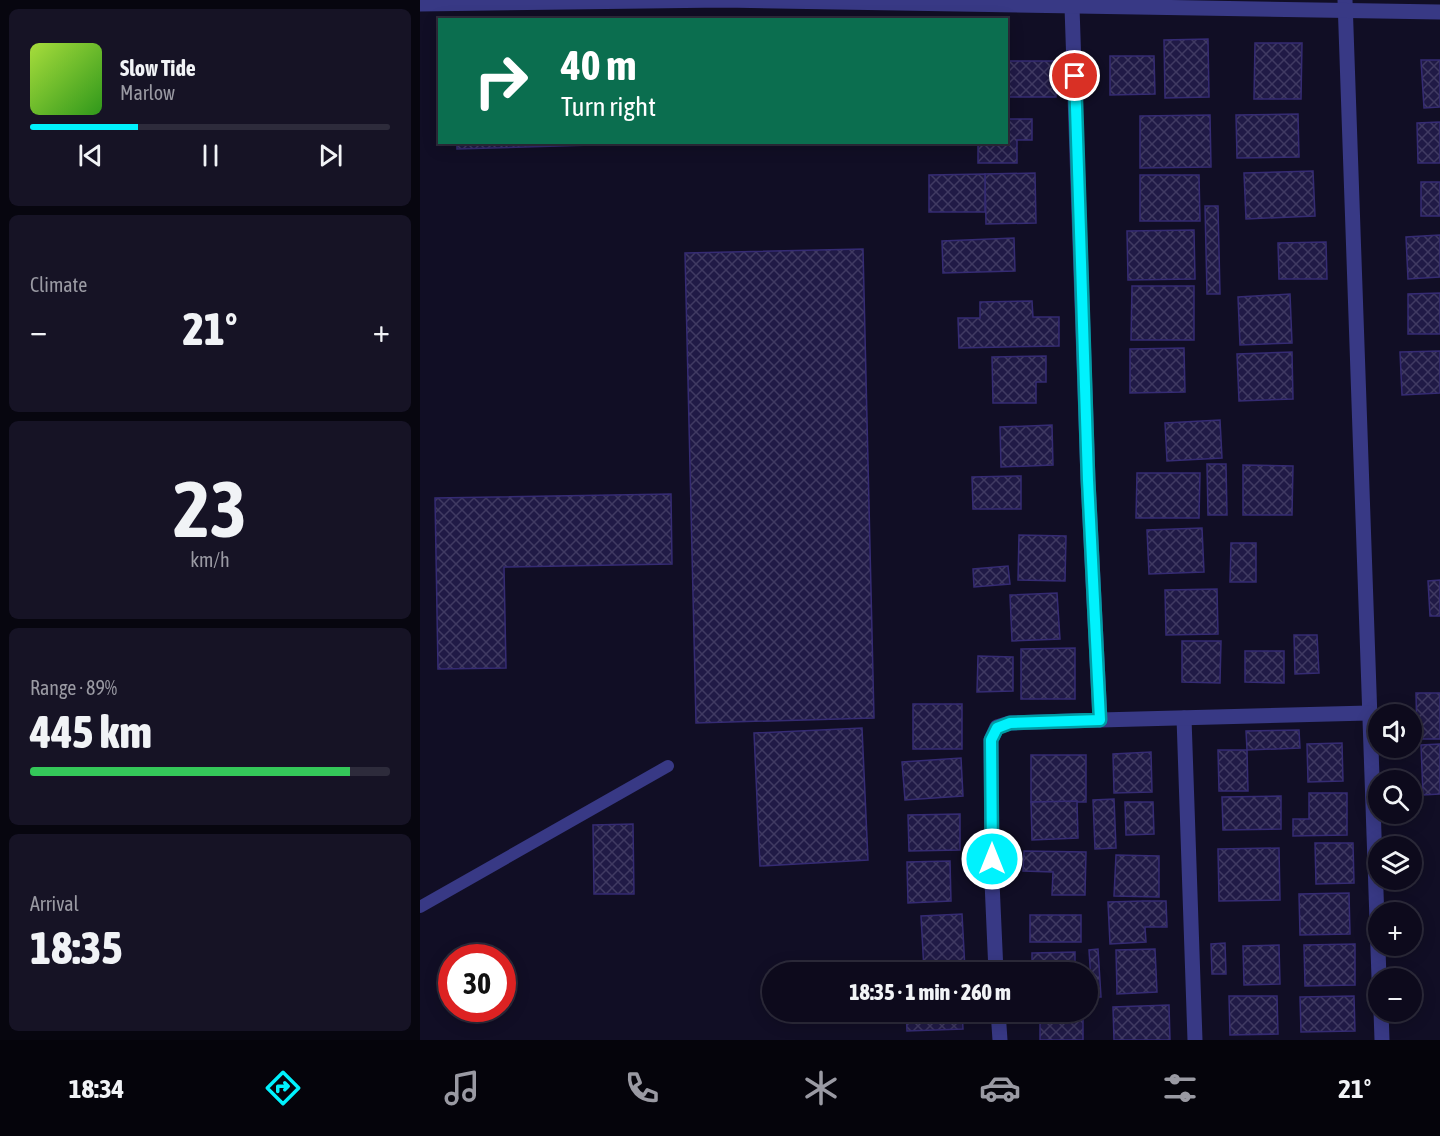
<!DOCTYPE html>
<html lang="en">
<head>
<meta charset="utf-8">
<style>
  :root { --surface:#0d0a1c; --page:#161325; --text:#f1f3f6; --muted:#9a9aa3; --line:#2d2b3b; --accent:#00f2fd }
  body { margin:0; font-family:"Asap Condensed",sans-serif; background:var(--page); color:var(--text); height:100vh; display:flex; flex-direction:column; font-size:22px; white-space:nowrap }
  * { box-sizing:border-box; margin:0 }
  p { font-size:20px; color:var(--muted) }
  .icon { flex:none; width:33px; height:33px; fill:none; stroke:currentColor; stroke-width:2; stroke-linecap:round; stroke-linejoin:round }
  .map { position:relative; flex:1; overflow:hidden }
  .sheet { display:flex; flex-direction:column; gap:9px; padding:9px; background:#07060f; width:420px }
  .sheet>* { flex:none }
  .guide { position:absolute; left:18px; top:18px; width:570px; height:126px; border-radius:0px; box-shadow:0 3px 15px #0003,0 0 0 2px var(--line); background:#0b6e4f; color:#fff; overflow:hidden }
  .fabs { position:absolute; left:948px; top:704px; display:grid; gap:12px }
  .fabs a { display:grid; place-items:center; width:54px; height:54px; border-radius:50%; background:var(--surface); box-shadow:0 3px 15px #0003,0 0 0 2px var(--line); font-size:30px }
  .speed { position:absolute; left:18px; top:944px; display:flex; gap:12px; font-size:30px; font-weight:700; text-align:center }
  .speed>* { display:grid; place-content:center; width:78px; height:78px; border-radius:50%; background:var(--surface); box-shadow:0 3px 15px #0003,0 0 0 2px var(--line); line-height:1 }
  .speed .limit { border:9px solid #d22; background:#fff; color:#111 }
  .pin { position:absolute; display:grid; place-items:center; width:51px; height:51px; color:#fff; margin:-26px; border:3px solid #fff; border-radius:50%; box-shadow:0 2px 6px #0007 }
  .me { position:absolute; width:66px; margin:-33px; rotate:0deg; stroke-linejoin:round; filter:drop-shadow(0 0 4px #0008) }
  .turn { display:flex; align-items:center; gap:21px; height:126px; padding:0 24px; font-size:27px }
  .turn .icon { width:78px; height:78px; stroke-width:2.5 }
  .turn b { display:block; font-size:42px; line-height:51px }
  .big { font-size:45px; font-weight:800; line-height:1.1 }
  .sheet .widget { flex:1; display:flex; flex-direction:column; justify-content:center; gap:9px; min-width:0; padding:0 21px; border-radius:9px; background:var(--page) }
  .sheet .dial { align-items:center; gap:0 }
  .dial b { font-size:78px; line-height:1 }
  .song { display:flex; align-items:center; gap:18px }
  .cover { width:72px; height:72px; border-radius:9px; background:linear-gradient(135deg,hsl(80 70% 55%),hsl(110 70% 35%)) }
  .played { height:6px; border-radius:3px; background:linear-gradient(90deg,var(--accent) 30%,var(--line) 30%) }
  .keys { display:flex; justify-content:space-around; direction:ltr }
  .heat { display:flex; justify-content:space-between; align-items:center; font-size:33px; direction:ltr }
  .charge { height:9px; border-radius:4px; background:linear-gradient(90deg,#34c759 89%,var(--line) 0) }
  .trip { position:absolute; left:342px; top:962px; width:336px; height:60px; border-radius:30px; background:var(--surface); box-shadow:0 3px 15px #0003,0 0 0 2px var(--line); font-weight:800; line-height:60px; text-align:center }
  .menu { display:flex; height:96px; justify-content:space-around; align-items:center; background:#05040b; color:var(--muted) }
  .menu .icon { width:42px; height:42px }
  .menu .current { color:var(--accent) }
  .menu b { font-size:27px; color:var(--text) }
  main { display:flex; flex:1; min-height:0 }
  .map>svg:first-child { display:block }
  .building { fill:url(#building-cross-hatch); stroke:#352b73; stroke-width:1.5 }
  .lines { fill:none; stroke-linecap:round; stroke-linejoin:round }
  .service { stroke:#383985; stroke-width:12 }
  .minor { stroke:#383985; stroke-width:15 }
  .tertiary { stroke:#383985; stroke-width:15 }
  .route-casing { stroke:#009da4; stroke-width:15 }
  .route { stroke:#00f2fd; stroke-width:10 }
</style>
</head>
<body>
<main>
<section class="sheet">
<div class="widget">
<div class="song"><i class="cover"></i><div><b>Slow Tide</b><p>Marlow</p></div></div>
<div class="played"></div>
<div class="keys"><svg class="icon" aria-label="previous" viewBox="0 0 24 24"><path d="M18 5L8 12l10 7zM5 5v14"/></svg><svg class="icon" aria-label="pause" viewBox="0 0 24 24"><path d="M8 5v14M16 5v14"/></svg><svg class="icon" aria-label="next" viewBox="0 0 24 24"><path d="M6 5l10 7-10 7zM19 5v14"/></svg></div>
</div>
<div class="widget"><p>Climate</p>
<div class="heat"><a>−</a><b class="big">21°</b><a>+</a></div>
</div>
<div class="widget dial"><b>23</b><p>km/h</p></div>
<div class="widget"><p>Range · 89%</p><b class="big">445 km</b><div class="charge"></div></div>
<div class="widget"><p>Arrival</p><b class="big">18:35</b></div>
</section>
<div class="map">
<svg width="1020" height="1040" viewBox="0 0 1020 1040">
  <defs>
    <pattern id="building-cross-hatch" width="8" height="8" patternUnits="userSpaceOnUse" patternTransform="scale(1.5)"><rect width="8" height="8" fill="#201a46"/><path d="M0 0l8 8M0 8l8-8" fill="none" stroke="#403a62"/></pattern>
  </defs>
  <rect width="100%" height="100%" fill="#110e25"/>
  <!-- building -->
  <g class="building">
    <path d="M788,39L789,97L745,98L744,40Z"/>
    <path d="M835,43H882L881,99H834Z"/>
    <path d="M690,56H734L735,94L690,95Z"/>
    <path d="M1001,60H1020V107L1004,108Z"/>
    <rect x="586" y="61" width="50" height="36"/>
    <path d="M878,114L879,157L817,158L816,115Z"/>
    <path d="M790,115L791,167L720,168V116Z"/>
    <path d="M586,119H612V140H597V163H558V142H586Z"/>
    <path d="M1020,122V163H998L997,123Z"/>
    <path d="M37,142H239V143L37,149Z"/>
    <path d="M893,171L895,216L826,219L824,173Z"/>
    <path d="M615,173L616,223L566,224L565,174Z"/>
    <path d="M565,174V212H509V175Z"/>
    <path d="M720,175H779L780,221H720Z"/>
    <rect x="1001" y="182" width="19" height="34"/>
    <path d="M785,206H798L800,294H787Z"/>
    <path d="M774,230L775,279L708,280L707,231Z"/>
    <path d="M1020,235V277L988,279L986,237Z"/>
    <path d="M594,238L595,271L523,273L522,241Z"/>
    <path d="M906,242L907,279H859L858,243Z"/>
    <path d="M443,249L454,718L276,723L265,253Z"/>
    <path d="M712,286H774V340H711Z"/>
    <path d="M1020,293V334H988V294Z"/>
    <path d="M870,294L872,343L820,345L818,297Z"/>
    <path d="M612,301L613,317H639V346L539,348L538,318H560V302Z"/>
    <path d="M764,348L765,392L710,393V349Z"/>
    <path d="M1020,351V393L982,395L980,352Z"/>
    <path d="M872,352L873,399L819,401L817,354Z"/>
    <path d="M626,356V382H616V403H573L572,357Z"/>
    <path d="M800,420L802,458L747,461L745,423Z"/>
    <path d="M632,425L633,465L581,467L580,427Z"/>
    <path d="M787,464H806L807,515H788Z"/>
    <path d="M823,465L873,466L872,515H823Z"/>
    <path d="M717,473H780L779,518H716Z"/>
    <path d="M601,476V509H553L552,477Z"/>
    <path d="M251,494L252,564L84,567L86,668L18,669L15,498Z"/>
    <path d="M782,528L784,572L729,574L727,530Z"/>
    <path d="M599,535L646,536L645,581L598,580Z"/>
    <path d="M811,543H836V582H810Z"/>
    <path d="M588,566L590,584L554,587L553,569Z"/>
    <path d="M1020,580V616H1010L1008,581Z"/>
    <path d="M797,589L798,634L746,635L745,590Z"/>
    <path d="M637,593L640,639L592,641L590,595Z"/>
    <path d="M874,635H897L899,673L875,674Z"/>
    <path d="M762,641H801L800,683L762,682Z"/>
    <path d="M655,648V699H601V649Z"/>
    <path d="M825,651H864V683L825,682Z"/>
    <path d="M558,656L593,657V691L557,692Z"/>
    <path d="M996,693H1020V739H997Z"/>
    <rect x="493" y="704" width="49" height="45"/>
    <path d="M442,728L448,860L340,866L334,733Z"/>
    <path d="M879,730L880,748L827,750L826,731Z"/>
    <path d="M922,743L923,781L888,782L887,744Z"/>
    <path d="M1020,744V794L1003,795L1001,745Z"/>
    <path d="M798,750H827L828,791H799Z"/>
    <path d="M731,752L732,792L694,793L693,754Z"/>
    <rect x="611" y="755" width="55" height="47"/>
    <path d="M541,758L543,796L485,800L482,762Z"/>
    <path d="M889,793H927V835L873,836V819H889Z"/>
    <path d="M861,796V829L803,830L802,797Z"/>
    <path d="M694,799L696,848L675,849L673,800Z"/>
    <path d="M657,801L658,838L612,840L611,802Z"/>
    <path d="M705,802H733L734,834L706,835Z"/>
    <path d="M540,814V850L489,851L488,815Z"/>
    <path d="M213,824L214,894H174L173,825Z"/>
    <path d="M895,843H933L934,883L896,884Z"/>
    <path d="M859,848L860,900L799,901L798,849Z"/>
    <path d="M604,851L666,852L665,895H632L633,872L603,871Z"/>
    <path d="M696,855L739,856V897L694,896Z"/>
    <path d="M530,861L531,901L488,903L487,862Z"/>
    <path d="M929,893L930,934L880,935L879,894Z"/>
    <path d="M724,901H746L747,927H725L726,942L690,944L688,902Z"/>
    <path d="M542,914L545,969L504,971L501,916Z"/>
    <rect x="610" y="915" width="51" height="27"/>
    <path d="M805,943L806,974H792L791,944Z"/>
    <path d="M935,944V985L885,986L884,945Z"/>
    <path d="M859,945L860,984L824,985L823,946Z"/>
    <path d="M678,949L681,997H672L669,950Z"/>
    <path d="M735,949L737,992L697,994L696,950Z"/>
    <path d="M655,952V972H612V953Z"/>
    <path d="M809,996H857L858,1034L810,1035Z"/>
    <path d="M934,996L935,1031L881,1032L880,997Z"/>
    <path d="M749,1005L750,1040H694L693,1007Z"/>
    <path d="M486,1011H542L543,1029L487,1031Z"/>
    <rect x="620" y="1011" width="43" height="29"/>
  </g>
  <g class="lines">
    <!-- service -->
    <path class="service" d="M0,907L248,766"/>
    <!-- minor -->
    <g class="minor">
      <path d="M925,0L959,978"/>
      <path d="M764,718L775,1040"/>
      <path d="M680,720L949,713"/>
      <path d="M576,972L572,882L571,740L577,727L590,723L680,720L668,480L652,7"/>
      <path d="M578,1011L580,1040"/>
      <path d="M961,1011L962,1040"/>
    </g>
    <!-- tertiary -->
    <path class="tertiary" d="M0,4L304,0L1020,12"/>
  </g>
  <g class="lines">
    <!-- route casing -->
    <g class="route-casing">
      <path id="route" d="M572,859L571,740L577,728L590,723L680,720L668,480L655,76"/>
    </g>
    <!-- route -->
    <use href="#route" class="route"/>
  </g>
</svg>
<div class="fabs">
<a><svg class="icon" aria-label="sound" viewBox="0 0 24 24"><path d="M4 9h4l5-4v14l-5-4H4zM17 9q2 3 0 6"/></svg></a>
<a><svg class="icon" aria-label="search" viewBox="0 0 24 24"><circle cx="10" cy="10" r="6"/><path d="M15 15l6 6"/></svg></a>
<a><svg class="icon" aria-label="layers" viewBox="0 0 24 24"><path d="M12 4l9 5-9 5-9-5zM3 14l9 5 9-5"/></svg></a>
<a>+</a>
<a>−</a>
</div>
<div class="speed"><div class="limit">30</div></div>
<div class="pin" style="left:655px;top:76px;background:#d93025"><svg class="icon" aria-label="arrive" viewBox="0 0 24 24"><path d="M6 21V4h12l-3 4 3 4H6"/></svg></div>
<svg class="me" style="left:572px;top:859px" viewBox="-20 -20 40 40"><circle r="17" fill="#00f2fd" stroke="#fff" stroke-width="3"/><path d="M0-11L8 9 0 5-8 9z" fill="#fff"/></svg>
<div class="trip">18:35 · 1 min · 260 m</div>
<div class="guide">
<div class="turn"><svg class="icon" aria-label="right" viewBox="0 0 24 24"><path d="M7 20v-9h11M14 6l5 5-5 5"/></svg><div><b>40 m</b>Turn right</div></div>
</div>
</div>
</main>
<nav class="menu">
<b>18:34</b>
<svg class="icon current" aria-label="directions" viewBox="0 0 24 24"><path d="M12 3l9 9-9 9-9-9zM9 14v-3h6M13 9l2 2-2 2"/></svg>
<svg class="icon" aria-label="music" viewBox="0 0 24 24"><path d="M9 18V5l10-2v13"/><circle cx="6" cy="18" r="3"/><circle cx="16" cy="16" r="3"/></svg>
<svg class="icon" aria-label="phone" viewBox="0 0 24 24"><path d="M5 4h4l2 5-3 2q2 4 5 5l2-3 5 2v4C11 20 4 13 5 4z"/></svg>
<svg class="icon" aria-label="climate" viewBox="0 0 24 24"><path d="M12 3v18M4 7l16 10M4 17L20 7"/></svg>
<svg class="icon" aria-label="car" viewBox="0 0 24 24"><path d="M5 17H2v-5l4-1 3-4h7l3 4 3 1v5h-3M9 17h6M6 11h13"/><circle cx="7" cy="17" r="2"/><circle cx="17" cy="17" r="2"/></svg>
<svg class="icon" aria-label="filters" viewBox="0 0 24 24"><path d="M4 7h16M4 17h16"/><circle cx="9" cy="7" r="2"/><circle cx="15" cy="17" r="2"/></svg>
<b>21°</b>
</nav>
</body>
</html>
